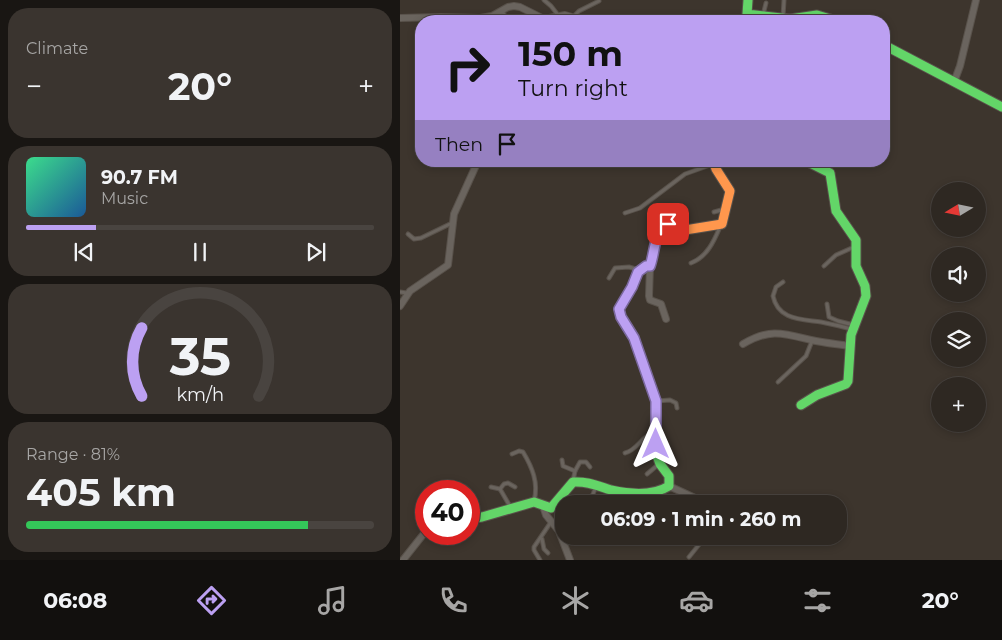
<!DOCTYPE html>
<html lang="en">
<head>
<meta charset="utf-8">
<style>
  :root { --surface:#2e2822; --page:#3a342f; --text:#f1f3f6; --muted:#a7a6a5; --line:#494440; --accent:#bca0f2 }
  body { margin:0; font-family:Montserrat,sans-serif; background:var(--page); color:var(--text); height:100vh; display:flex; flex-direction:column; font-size:19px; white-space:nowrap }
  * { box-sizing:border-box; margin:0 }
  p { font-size:16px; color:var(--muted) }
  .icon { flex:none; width:28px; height:28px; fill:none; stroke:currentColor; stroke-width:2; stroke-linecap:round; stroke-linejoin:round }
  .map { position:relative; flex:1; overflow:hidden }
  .drawer { display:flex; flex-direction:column; gap:8px; padding:8px; background:#191613; width:400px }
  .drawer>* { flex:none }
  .top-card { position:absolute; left:15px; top:15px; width:475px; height:152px; border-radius:20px; box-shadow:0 2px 8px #0003,0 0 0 1px var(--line); background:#bca0f2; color:#111; overflow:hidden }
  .needle { width:32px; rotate:260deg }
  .controls { position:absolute; left:531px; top:182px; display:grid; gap:10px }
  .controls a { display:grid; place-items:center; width:55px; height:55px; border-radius:50%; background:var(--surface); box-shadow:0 2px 8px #0003,0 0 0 1px var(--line); font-size:25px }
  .speed { position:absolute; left:15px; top:480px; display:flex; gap:10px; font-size:25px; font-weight:700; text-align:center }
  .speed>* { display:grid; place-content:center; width:65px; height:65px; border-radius:50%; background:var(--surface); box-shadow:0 2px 8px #0003,0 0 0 1px var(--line); line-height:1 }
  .speed .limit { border:8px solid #d22; background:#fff; color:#111 }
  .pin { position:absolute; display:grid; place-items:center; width:42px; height:42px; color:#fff; margin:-21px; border-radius:10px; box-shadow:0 2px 8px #0006 }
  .me { position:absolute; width:55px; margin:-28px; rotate:0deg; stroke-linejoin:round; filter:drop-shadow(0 0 4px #0008) }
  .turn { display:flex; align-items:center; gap:18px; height:105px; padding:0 20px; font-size:22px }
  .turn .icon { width:65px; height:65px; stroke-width:2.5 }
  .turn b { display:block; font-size:35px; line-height:42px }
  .then { display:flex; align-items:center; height:48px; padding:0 20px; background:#0003; gap:10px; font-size:19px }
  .big { font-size:38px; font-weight:700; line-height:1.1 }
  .drawer .widget { flex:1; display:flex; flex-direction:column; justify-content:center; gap:8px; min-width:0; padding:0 18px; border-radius:20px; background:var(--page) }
  .drawer .dial { align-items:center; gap:0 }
  .dial svg { height:130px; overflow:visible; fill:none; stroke:var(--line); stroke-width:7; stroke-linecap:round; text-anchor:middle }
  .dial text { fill:var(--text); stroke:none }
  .song { display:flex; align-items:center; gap:15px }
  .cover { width:60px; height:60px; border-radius:8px; background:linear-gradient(135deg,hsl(150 70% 55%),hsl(210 70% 35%)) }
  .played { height:5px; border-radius:2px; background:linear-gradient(90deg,var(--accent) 20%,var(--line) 20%) }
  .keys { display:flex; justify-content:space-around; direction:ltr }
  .heat { display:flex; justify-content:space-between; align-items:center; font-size:28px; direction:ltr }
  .charge { height:8px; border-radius:4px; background:linear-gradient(90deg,#34c759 81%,var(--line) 0) }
  .trip { position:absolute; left:155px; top:495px; width:292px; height:50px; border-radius:20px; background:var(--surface); box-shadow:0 2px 8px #0003,0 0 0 1px var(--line); font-weight:700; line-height:50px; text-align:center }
  .menu { display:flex; height:80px; justify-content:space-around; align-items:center; background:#12100e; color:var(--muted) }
  .menu .icon { width:35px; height:35px }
  .menu .on { color:var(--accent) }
  .menu b { font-size:22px; color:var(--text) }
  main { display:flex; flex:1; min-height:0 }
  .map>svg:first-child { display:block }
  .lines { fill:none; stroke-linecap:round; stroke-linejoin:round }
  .lane-casing { stroke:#59524b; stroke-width:5 }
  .street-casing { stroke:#59524b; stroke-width:8 }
  .fast-casing { stroke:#59524b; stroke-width:11 }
  .slow-casing { stroke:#59524b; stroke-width:11 }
  .lane { stroke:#6a645e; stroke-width:3 }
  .street { stroke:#6a645e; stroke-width:6 }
  .fast { stroke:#63d668; stroke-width:9 }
  .slow { stroke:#ff974d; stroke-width:9 }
  .route-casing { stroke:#7a689d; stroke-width:12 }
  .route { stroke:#bca0f2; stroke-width:9 }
</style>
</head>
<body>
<main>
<section class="drawer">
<div class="widget"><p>Climate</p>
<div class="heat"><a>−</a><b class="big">20°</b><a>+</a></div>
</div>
<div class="widget">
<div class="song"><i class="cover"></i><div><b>90.7 FM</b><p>Music</p></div></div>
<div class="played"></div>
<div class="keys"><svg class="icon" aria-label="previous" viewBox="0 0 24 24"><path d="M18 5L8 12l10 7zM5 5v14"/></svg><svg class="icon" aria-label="pause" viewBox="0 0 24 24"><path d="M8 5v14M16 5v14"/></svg><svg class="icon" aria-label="next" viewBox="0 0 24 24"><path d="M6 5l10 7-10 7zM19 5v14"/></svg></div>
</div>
<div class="widget dial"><svg viewBox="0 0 100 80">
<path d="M14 69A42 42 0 1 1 86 69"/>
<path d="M14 69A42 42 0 0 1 14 27" stroke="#bca0f2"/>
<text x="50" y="56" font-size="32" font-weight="700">35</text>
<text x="50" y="72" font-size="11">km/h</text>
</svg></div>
<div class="widget"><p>Range · 81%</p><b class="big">405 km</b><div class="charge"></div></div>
</section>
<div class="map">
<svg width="602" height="560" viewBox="0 0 602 560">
  <rect width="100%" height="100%" fill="#3d352d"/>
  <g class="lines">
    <!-- lane casing -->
    <g class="lane-casing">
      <g id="lane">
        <path d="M144,0L151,6L158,15"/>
        <path d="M102,11L105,16L109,18"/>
        <path d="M363,15L366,3"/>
        <path d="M174,16L179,11L199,1"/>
        <path d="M383,17L384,0"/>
        <path d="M484,57L488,48"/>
        <path d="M314,212L325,209"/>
        <path d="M225,213L240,208L285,174L313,164"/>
        <path d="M8,234L14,239L21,238L52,223"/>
        <path d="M291,263C307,257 314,241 320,227"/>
        <path d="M424,266L436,255L454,247"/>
        <path d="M209,278L215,268L229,267L239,270"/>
        <path d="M383,282L376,287L373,296C378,320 401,319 421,322C431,324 441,326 451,329"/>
        <path d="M0,292L7,293"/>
        <path d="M427,304L429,317L438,321L454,325"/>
        <path d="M378,382L406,356L412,341"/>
        <path d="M257,401L270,400L276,403L277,408"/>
        <path d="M225,453C238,450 241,436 255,432"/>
        <path d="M112,454L119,451L123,452C132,467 139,483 134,501"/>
        <path d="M162,460L163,466L175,471"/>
        <path d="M247,474L259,464"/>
        <path d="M173,481L175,471L180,462H186L190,467"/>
        <path d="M91,487L100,489"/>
        <path d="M172,502C188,501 192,502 196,485"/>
        <path d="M213,504L218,494"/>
        <path d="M231,504L232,494"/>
        <path d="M111,508L100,489L104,484L108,483L115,487"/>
        <path d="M287,536L290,538L293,536"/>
        <path d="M142,539L144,549L148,553"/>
        <path d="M289,557L306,536"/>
        <path d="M140,560L134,550V547L151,522"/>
      </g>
    </g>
    <!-- street casing -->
    <g class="street-casing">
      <g id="street">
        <path d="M0,18L41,17L80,18L92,16L108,7L114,6L120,7L144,19L165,15L186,21"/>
        <path d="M342,21L347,14"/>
        <path d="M554,82L560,66L576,0"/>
        <path d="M250,266L249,296L250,300L261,304L266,319"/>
        <path d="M0,306L10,291L48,265L54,214L78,161"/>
        <path d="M343,344C370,328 383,333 411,340C424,343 437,344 450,346"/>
        <path d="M269,486L297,499L302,504"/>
        <path d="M143,506L146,515L159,531L170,560"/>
        <path d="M329,536L337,539L343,536"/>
        <path d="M3,560L26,531"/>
      </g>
    </g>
    <!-- fast casing -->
    <g class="fast-casing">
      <g id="fast">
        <path d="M348,0L347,14L390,19L417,15L437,21"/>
        <path d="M484,45L602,107"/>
        <path d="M401,405L417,395L446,384L448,381L451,335L466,296L465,286L456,266V240L436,211L430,173L406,161"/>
        <path d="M69,519L82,517L134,502L151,508L173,482C187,481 198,486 211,490C229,494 253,496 269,486V476L260,464L257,456L255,431L256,401L234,338L221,317L219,309L232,287L238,272L247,266H250L256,241L264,227"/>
      </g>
    </g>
    <!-- slow casing -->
    <g class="slow-casing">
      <path id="slow" d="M264,227L265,225L272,224L285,230L322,224L330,191L316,169L315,166L318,161"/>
    </g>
    <!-- lane -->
    <use href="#lane" class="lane"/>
    <!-- street -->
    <use href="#street" class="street"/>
    <!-- fast -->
    <use href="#fast" class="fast"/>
    <!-- slow -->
    <use href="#slow" class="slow"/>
  </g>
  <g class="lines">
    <!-- route casing -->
    <g class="route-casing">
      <path id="route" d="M256,444V401L234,338L221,317L219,309L232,287L238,272L246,266H250C255,253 254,229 268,224"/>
    </g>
    <!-- route -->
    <use href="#route" class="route"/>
  </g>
</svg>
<div class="controls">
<a><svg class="needle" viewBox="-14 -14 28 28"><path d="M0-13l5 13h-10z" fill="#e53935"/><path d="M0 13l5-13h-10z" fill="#a7a6a5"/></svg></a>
<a><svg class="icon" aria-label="sound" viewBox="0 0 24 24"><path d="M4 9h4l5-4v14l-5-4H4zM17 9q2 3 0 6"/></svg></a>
<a><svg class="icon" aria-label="layers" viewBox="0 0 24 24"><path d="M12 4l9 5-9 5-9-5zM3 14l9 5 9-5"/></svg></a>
<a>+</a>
</div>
<div class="speed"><div class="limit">40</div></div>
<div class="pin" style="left:268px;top:224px;background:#d93025"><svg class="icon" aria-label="arrive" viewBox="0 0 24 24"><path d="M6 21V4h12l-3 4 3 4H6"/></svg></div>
<svg class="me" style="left:256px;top:444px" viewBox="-20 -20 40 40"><path d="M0-17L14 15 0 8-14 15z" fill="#bca0f2" stroke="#fff" stroke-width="4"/></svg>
<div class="trip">06:09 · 1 min · 260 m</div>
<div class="top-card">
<div class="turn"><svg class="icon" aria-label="right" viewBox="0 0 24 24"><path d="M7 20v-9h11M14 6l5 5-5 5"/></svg><div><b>150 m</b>Turn right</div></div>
<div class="then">Then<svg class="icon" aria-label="arrive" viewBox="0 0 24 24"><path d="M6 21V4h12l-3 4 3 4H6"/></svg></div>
</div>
</div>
</main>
<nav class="menu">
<b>06:08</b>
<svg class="icon on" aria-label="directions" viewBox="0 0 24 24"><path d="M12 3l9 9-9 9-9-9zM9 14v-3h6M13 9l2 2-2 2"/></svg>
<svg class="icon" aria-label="music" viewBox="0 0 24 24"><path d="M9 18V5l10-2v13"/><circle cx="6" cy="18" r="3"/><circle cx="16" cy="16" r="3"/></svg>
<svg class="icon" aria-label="phone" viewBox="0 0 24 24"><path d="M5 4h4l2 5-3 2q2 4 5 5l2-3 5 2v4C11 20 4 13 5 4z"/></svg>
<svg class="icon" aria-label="climate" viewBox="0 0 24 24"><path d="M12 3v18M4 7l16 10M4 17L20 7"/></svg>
<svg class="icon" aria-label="car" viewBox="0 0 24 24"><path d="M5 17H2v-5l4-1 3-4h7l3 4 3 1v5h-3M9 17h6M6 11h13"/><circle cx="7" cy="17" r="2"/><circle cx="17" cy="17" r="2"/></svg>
<svg class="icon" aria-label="filters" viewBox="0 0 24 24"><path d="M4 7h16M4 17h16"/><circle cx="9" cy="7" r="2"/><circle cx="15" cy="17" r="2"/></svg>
<b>20°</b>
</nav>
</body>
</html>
